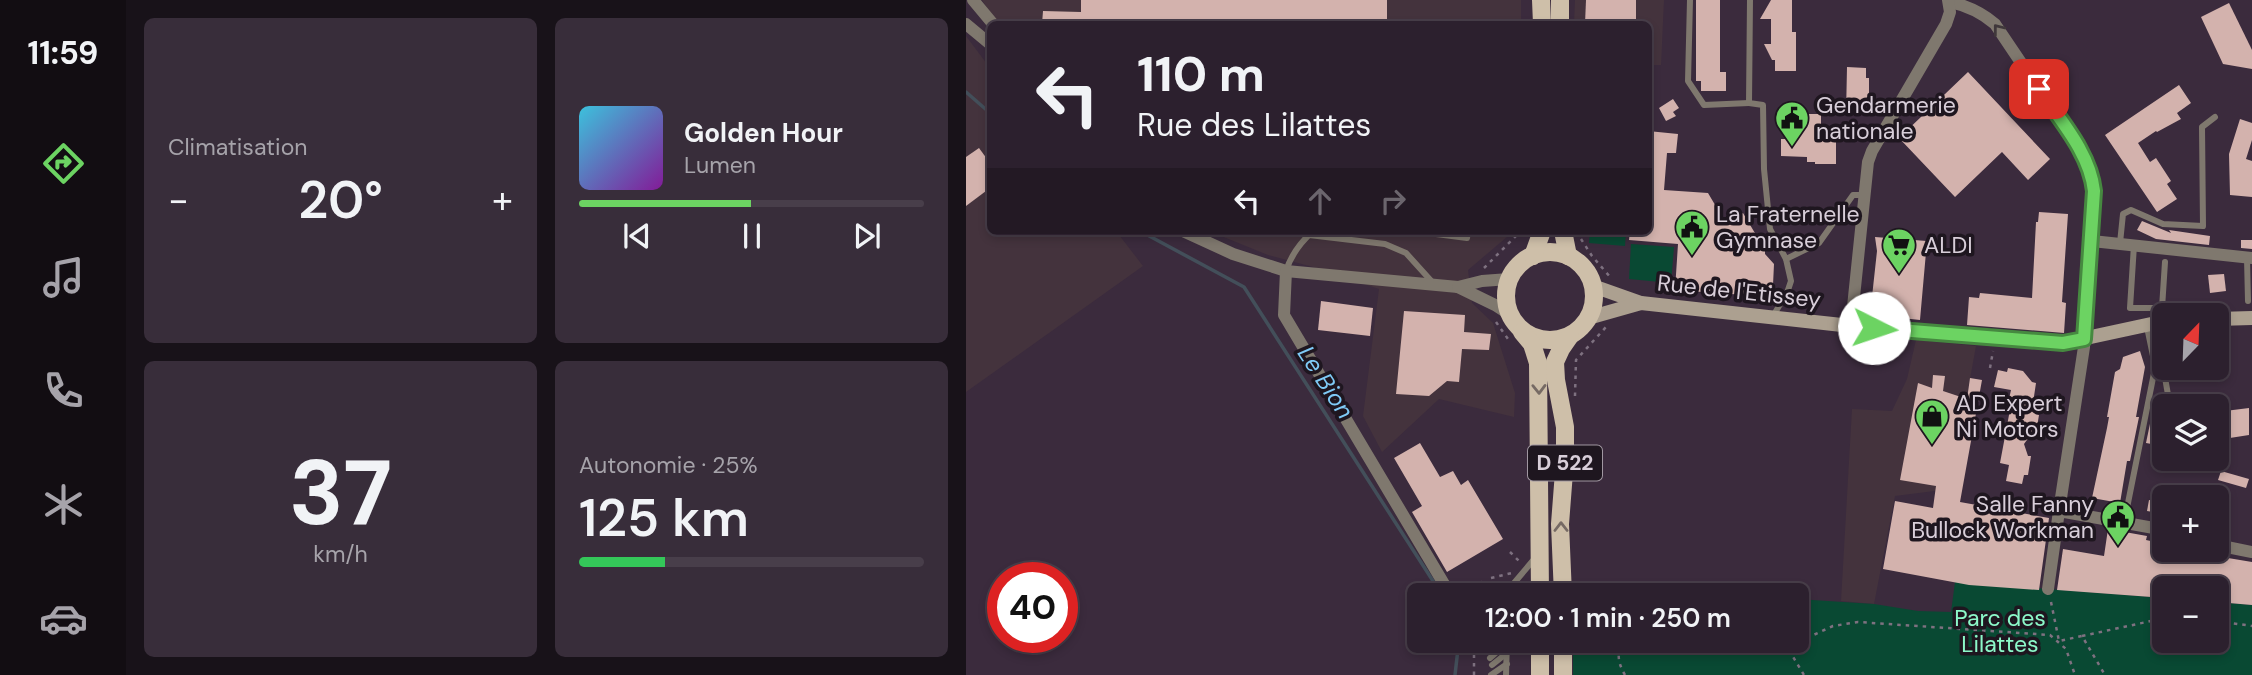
<!DOCTYPE html>
<html lang="fr">
<head>
<meta charset="utf-8">
<style>
  :root { --surface:#2c202e; --page:#382d3a; --text:#f1f3f6; --muted:#a6a3aa; --line:#483e4a; --accent:#6cd362 }
  body { margin:0; font-family:"DM Sans",sans-serif; background:var(--page); color:var(--text); height:100vh; display:flex; flex-direction:column; font-size:26px; white-space:nowrap }
  * { box-sizing:border-box; margin:0 }
  p { font-size:23px; color:var(--muted) }
  .icon { flex:none; width:38px; height:38px; fill:none; stroke:currentColor; stroke-width:2; stroke-linecap:round; stroke-linejoin:round }
  .map { position:relative; flex:1; overflow:hidden }
  .details { display:flex; flex-direction:column; gap:18px; padding:18px; background:#181219; width:840px }
  .details>* { flex:none }
  .guide { position:absolute; left:21px; top:21px; width:665px; height:214px; border-radius:10px; box-shadow:0 4px 10px #0003,0 0 0 2px var(--line); background:#2c202e; color:var(--text); overflow:hidden }
  .needle { width:46px; rotate:23deg }
  .controls { position:absolute; left:1186px; top:303px; display:grid; gap:14px }
  .controls a { display:grid; place-items:center; width:77px; height:77px; border-radius:10px; background:var(--surface); box-shadow:0 4px 10px #0003,0 0 0 2px var(--line); font-size:35px }
  .speed { position:absolute; left:21px; top:562px; display:flex; gap:14px; font-size:35px; font-weight:700; text-align:center }
  .speed>* { display:grid; place-content:center; width:91px; height:91px; border-radius:50%; background:var(--surface); box-shadow:0 4px 10px #0003,0 0 0 2px var(--line); line-height:1 }
  .speed .limit { border:10px solid #d22; background:#fff; color:#111 }
  .pin { position:absolute; display:grid; place-items:center; width:60px; height:60px; color:#fff; margin:-30px; border-radius:14px; box-shadow:0 4px 10px #0006 }
  .me { position:absolute; width:77px; margin:-38px; rotate:94deg; stroke-linejoin:round; filter:drop-shadow(0 0 5px #0008) }
  .turn { display:flex; align-items:center; gap:24px; height:147px; padding:0 35px; font-size:32px }
  .turn .icon { width:91px; height:91px; stroke-width:2.5 }
  .turn b { display:block; font-size:49px; line-height:60px }
  .lanes { display:flex; align-items:center; height:66px; padding:0 35px; background:#0003; justify-content:center; gap:35px; direction:ltr }
  .lanes .off { opacity:.35 }
  .big { font-size:52px; font-weight:600; line-height:1.1 }
  .details .widget { flex:1; display:flex; flex-direction:column; justify-content:center; gap:10px; min-width:0; padding:0 24px; border-radius:10px; background:var(--page) }
  .details .dial { align-items:center; gap:0 }
  .dial b { font-size:91px; line-height:1 }
  .song { display:flex; align-items:center; gap:21px }
  .cover { width:84px; height:84px; border-radius:10px; background:linear-gradient(135deg,hsl(190 70% 55%),hsl(290 70% 35%)) }
  .played { height:7px; border-radius:4px; background:linear-gradient(90deg,var(--accent) 50%,var(--line) 50%) }
  .keys { display:flex; justify-content:space-around; direction:ltr }
  .heat { display:flex; justify-content:space-between; align-items:center; font-size:38px; direction:ltr }
  .charge { height:10px; border-radius:5px; background:linear-gradient(90deg,#34c759 25%,var(--line) 0) }
  .details .tiles { flex:1; display:grid; gap:18px; grid-template-columns:repeat(2,1fr) }
  .trip { position:absolute; left:441px; top:583px; width:402px; height:70px; border-radius:10px; background:var(--surface); box-shadow:0 4px 10px #0003,0 0 0 2px var(--line); font-weight:600; line-height:70px; text-align:center }
  main { display:flex; flex:1; min-height:0 }
  .tab-bar { display:flex; flex-direction:column; width:126px; justify-content:space-around; align-items:center; background:#120d12; color:var(--muted) }
  .tab-bar .icon { width:49px; height:49px }
  .tab-bar .on { color:var(--accent) }
  .tab-bar b { font-size:32px; color:var(--text) }
  .map>svg:first-child { display:block }
  .commercial { fill:#44333d }
  .green { fill:#094933 }
  .lines { fill:none; stroke-linecap:round; stroke-linejoin:round }
  .stream { stroke:#434f5a; stroke-width:3.5 }
  .building { fill:#d3b2ad }
  .path { stroke:#7e7180; stroke-width:2.5; stroke-dasharray:3.5 5; stroke-linecap:butt }
  .lane { stroke:#7f786e; stroke-width:6 }
  .street { stroke:#7f786e; stroke-width:12 }
  .secondary { stroke:#aca090; stroke-width:14 }
  .primary { stroke:#cebfa9; stroke-width:18 }
  .oneway { stroke:#40383b }
  .oneway2 { stroke:#766a64 }
  .route-casing { stroke:#468940; stroke-width:18 }
  .route { stroke:#6cd362; stroke-width:12 }
  .labels { text-anchor:middle; dominant-baseline:central; stroke-width:7; stroke-linejoin:round; paint-order:stroke }
  .shield { fill:#1e161f; stroke:#a097a1; stroke-width:2 }
  .shield-label { font-size:21px; font-weight:bold; fill:#d8ced9 }
  .poi-label { font-size:23px; fill:#d8ced9; stroke:#1e161f; text-anchor:start }
  .street-label { font-size:23px; fill:#d8ced9; stroke:#1e161f }
  .park-label { font-size:23px; fill:#8cf8c9; stroke:#1e161f }
  .water-label { font-size:24px; font-style:italic; fill:#7fcaf6; stroke:#1e161f }
</style>
</head>
<body>
<main>
<nav class="tab-bar">
<b>11:59</b>
<svg class="icon on" aria-label="directions" viewBox="0 0 24 24"><path d="M12 3l9 9-9 9-9-9zM9 14v-3h6M13 9l2 2-2 2"/></svg>
<svg class="icon" aria-label="music" viewBox="0 0 24 24"><path d="M9 18V5l10-2v13"/><circle cx="6" cy="18" r="3"/><circle cx="16" cy="16" r="3"/></svg>
<svg class="icon" aria-label="phone" viewBox="0 0 24 24"><path d="M5 4h4l2 5-3 2q2 4 5 5l2-3 5 2v4C11 20 4 13 5 4z"/></svg>
<svg class="icon" aria-label="climate" viewBox="0 0 24 24"><path d="M12 3v18M4 7l16 10M4 17L20 7"/></svg>
<svg class="icon" aria-label="car" viewBox="0 0 24 24"><path d="M5 17H2v-5l4-1 3-4h7l3 4 3 1v5h-3M9 17h6M6 11h13"/><circle cx="7" cy="17" r="2"/><circle cx="17" cy="17" r="2"/></svg>
</nav>
<section class="details">
<div class="tiles">
<div class="widget"><p>Climatisation</p>
<div class="heat"><a>−</a><b class="big">20°</b><a>+</a></div>
</div>
<div class="widget">
<div class="song"><i class="cover"></i><div><b>Golden Hour</b><p>Lumen</p></div></div>
<div class="played"></div>
<div class="keys"><svg class="icon" aria-label="previous" viewBox="0 0 24 24"><path d="M18 5L8 12l10 7zM5 5v14"/></svg><svg class="icon" aria-label="pause" viewBox="0 0 24 24"><path d="M8 5v14M16 5v14"/></svg><svg class="icon" aria-label="next" viewBox="0 0 24 24"><path d="M6 5l10 7-10 7zM19 5v14"/></svg></div>
</div>
<div class="widget dial"><b>37</b><p>km/h</p></div>
<div class="widget"><p>Autonomie · 25%</p><b class="big">125 km</b><div class="charge"></div></div>
</div>
</section>
<div class="map">
<svg width="1286" height="675" viewBox="0 0 1286 675">
  <rect width="100%" height="100%" fill="#3b2b3d"/>
  <!-- commercial -->
  <g class="commercial">
    <path d="M16,0H555V24H32Z"/>
    <path d="M609,0H698L695,65H683L682,24H608Z"/>
    <path d="M0,36L24,68V231H150L177,266L0,392Z"/>
    <path d="M243,231H548L502,270L506,303L527,323L549,393L548,417L473,399L416,452L397,416L413,289L347,267L302,255Z"/>
    <path d="M950,340L1010,346L984,489L929,496L908,604L875,601L886,409L926,411L941,379Z"/>
  </g>
  <!-- green -->
  <g class="green">
    <path d="M624,231H660L659,246L623,243Z"/>
    <path d="M665,244L708,247L705,283L663,279Z"/>
    <path d="M989,582L1199,598V640H1251V602L1286,605V675H607V641L831,640V599L908,604L952,611L985,612Z"/>
    <path d="M607,584L774,595H607Z"/>
  </g>
  <g class="lines">
    <!-- stream -->
    <g class="stream">
      <path d="M0,92L24,113"/>
      <path d="M174,231L278,287L476,595"/>
      <path d="M489,675L493,640"/>
    </g>
  </g>
  <!-- building -->
  <g class="building">
    <path d="M115,0H421V24H76L77,11L115,12Z"/>
    <path d="M620,0H670V24H619Z"/>
    <path d="M730,0H754V72H760V91H735V81H730Z"/>
    <path d="M805,0H826V32H830V71H809V60H806L798,44H805V19H794Z"/>
    <path d="M1263,3L1286,50V69L1257,64L1235,17Z"/>
    <path d="M881,67L900,68V78H903V104H900V115H880Z"/>
    <path d="M1002,72L1084,159L1062,180L1036,152L989,197L933,138Z"/>
    <path d="M1213,85L1225,103L1211,113L1215,119L1191,132L1190,131L1172,143L1184,162L1190,158L1205,181L1201,184L1211,199L1191,212L1139,135Z"/>
    <path d="M707,99L713,108L707,112L710,116L700,121L693,108Z"/>
    <path d="M830,114H855V131H870V164H849V162H841V157L815,156V139H830Z"/>
    <path d="M1274,119L1286,123V140L1280,159L1286,161V197L1264,195L1263,154Z"/>
    <path d="M682,131L712,134L710,153H701L698,190L742,193L758,220L765,215L768,219L777,213L799,250V254L808,264L807,285L793,296L709,290L712,244L663,240L664,231H682Z"/>
    <path d="M13,148L24,163V188L0,206V157Z"/>
    <path d="M1073,212L1102,214L1096,302L1100,303L1098,333L1001,325L1003,297L1013,298L1014,293L1066,298L1070,222H1072Z"/>
    <path d="M1176,221L1205,233L1203,230L1244,236L1243,245L1190,239L1171,230Z"/>
    <path d="M909,237L961,241L954,320L926,317L905,306L911,251Z"/>
    <path d="M1275,240H1286V249L1275,248Z"/>
    <path d="M1258,274L1260,291L1244,293L1242,275Z"/>
    <path d="M355,301L407,308L404,336L352,330Z"/>
    <path d="M438,311L499,315L498,332L525,334L523,350L496,349L493,382L481,381L463,396L430,394Z"/>
    <path d="M1174,351L1179,367L1170,417H1173L1164,461H1161L1154,503L1126,498L1141,428L1143,417H1141L1149,372L1154,369L1157,357Z"/>
    <path d="M1042,368L1057,371L1066,382L1070,383L1067,403L1071,404L1069,414L1073,415L1070,433H1066L1058,444L1062,456H1065L1062,475H1058L1056,484L1040,481L1043,465L1034,463L1046,399H1043L1045,390L1028,387L1032,370L1041,372Z"/>
    <path d="M967,375L979,376L977,391L1001,399L1004,378L1016,380L994,502L1083,518L1073,590L1003,585L917,569L929,501L967,508L970,486L934,480L952,383L966,388Z"/>
    <path d="M1283,408V435L1251,440V412Z"/>
    <path d="M1185,419L1195,421L1191,445L1180,443Z"/>
    <path d="M454,443L474,477L487,471L495,485L502,480L537,539L481,572L446,512L456,506L428,458Z"/>
    <path d="M1255,471L1283,479L1280,488L1252,480Z"/>
    <path d="M1183,500L1199,502V514L1181,511Z"/>
    <path d="M1142,529L1181,536L1180,540L1199,544V550H1214L1286,562V605L1251,602V588H1199V598L1091,590L1097,549L1138,556Z"/>
  </g>
  <g class="lines">
    <!-- path -->
    <g class="path">
      <path d="M615,239L626,256L645,278"/>
      <path d="M518,268L555,231"/>
      <path d="M530,322L542,339"/>
      <path d="M1024,368L1027,351"/>
      <path d="M609,396L610,360L640,327"/>
      <path d="M544,552L554,562"/>
      <path d="M525,578L546,573"/>
      <path d="M493,595L500,589L516,582"/>
      <path d="M1085,602L1093,641L1116,636L1139,675"/>
      <path d="M1251,621L1286,626"/>
      <path d="M1116,636L1199,618"/>
      <path d="M778,640L808,650H823L843,637L867,626L892,622L1084,635L1100,649L1109,675"/>
      <path d="M823,650L838,675"/>
      <path d="M508,675V640"/>
      <path d="M659,675C652,663 649,651 660,640"/>
    </g>
    <!-- lane -->
    <g class="lane">
      <path d="M724,0L722,81L738,105L783,103"/>
      <path d="M784,0L783,103L797,105L798,169L804,229L820,259L825,281L821,293L807,316"/>
      <path d="M447,231L501,238L502,231"/>
      <path d="M343,235L419,244L440,253L468,284"/>
      <path d="M1154,243L1157,214L1165,210L1197,224L1237,226L1236,127L1249,117"/>
      <path d="M1168,245L1164,308H1196L1199,262"/>
      <path d="M1281,258L1282,301"/>
      <path d="M820,259L853,243L887,195H898"/>
      <path d="M320,271C325,255 334,243 346,232"/>
      <path d="M1181,327L1188,361L1198,372L1204,406"/>
      <path d="M1158,523L1188,373V361"/>
      <path d="M516,595L523,589L547,585"/>
      <path d="M531,595L543,589"/>
      <path d="M543,595V589L570,557"/>
      <path d="M524,649L534,640"/>
      <path d="M524,658L541,643"/>
      <path d="M526,665L541,653"/>
      <path d="M525,675L541,664"/>
      <path d="M540,675L541,640"/>
    </g>
    <!-- street -->
    <g class="street">
      <path d="M7,0L27,24"/>
      <path d="M984,2C1002,6 1015,12 1029,24L1117,155L1127,177L1128,191L1118,347L1093,511"/>
      <path d="M0,24L24,44"/>
      <path d="M217,231L267,254L320,271L492,287L529,305L546,316"/>
      <path d="M1126,241L1286,258"/>
      <path d="M320,271L318,315L481,589"/>
      <path d="M492,287L516,281L543,279"/>
      <path d="M885,326L902,162L906,151L980,24L984,12L982,0"/>
      <path d="M1251,545L1286,552"/>
      <path d="M1082,589L1093,511L1199,530"/>
    </g>
    <!-- secondary -->
    <g class="secondary">
      <path d="M627,286L675,303L885,326L1097,343L1199,321"/>
      <path d="M622,318L675,303"/>
      <path d="M1251,319L1286,318"/>
    </g>
    <!-- primary -->
    <g class="primary">
      <path d="M575,0L576,24"/>
      <path d="M594,24V0"/>
      <path d="M597,231L602,256"/>
      <circle cx="584" cy="296" r="44"/>
      <path d="M567,256L576,231"/>
      <path d="M556,332L566,344L572,363L574,595"/>
      <path d="M597,595L594,524L599,459V427L590,380L589,362L595,349L604,336"/>
      <path d="M574,640V675"/>
      <path d="M597,675V640"/>
    </g>
  </g>
  <!-- one-way arrows -->
  <defs><path id="oneway-chevron" d="M-2-3.5L2.5 0L-2 3.5" fill="none" stroke-width="1.6" stroke-linecap="round" stroke-linejoin="round" transform="scale(1.75)"/></defs>
  <use class="oneway" href="#oneway-chevron" transform="translate(1032 29) rotate(-128)"/>
  <g class="oneway2">
    <use href="#oneway-chevron" transform="translate(573 389) rotate(89)"/>
    <use href="#oneway-chevron" transform="translate(595 527) rotate(-90)"/>
  </g>
  <g class="lines">
    <!-- route casing -->
    <g class="route-casing">
      <path id="route" d="M908,328L1097,343L1118,339L1128,191C1124,153 1094,120 1073,89"/>
    </g>
    <!-- route -->
    <use href="#route" class="route"/>
  </g>
  <!-- icons -->
  <defs>
    <g id="civic-pin" transform="scale(1.75)"><path d="M0 17L-7.5 6A9.5 9.5 0 1 1 7.5 6Z" fill="#6cd362" stroke="#1e161f"/><path d="M-.6-6.5H3V-4.5H.6V-3L4-1V1h2V6H-6V1h2V-1L-.6-3ZM-1.2 2.5V6h2.4V2.5Z" fill="#111"/></g>
    <g id="supermarket-pin" transform="scale(1.75)"><path d="M0 17L-7.5 6A9.5 9.5 0 1 1 7.5 6Z" fill="#6cd362" stroke="#1e161f"/><path d="M-6-5.5h2.5l.6 2H6L4.5 2H-2.5L-4.4-4H-6ZM-1.5 3.2a1.3 1.3 0 1 0 .1 0ZM3 3.2a1.3 1.3 0 1 0 .1 0Z" fill="#111"/></g>
    <g id="shop-pin" transform="scale(1.75)"><path d="M0 17L-7.5 6A9.5 9.5 0 1 1 7.5 6Z" fill="#6cd362" stroke="#1e161f"/><path d="M-5-2.5h2.3a2.7 3.5 0 0 1 5.4 0H5L5.5 6h-11ZM-1.5-2.5h3a1.5 2.3 0 0 0-3 0Z" fill="#111"/></g>
  </defs>
  <g fill-rule="evenodd">
    <use href="#civic-pin" x="826" y="118"/>
    <use href="#civic-pin" x="726" y="227"/>
    <use href="#supermarket-pin" x="933" y="245"/>
    <use href="#shop-pin" x="966" y="416"/>
    <use href="#civic-pin" x="1152" y="517"/>
  </g>
  <g class="labels">
    <!-- shield labels -->
    <rect class="shield" x="562" y="445.5" width="74" height="35" rx="5"/>
    <g class="shield-label">
      <text x="599" y="463">D 522</text>
    </g>
    <!-- poi labels -->
    <g class="poi-label">
      <text x="850" y="105">Gendarmerie<tspan x="850" dy="26">nationale</tspan></text>
      <text x="750" y="214">La Fraternelle<tspan x="750" dy="26">Gymnase</tspan></text>
      <text x="958" y="245">ALDI</text>
      <text x="990" y="403">AD Expert<tspan x="990" dy="26">Ni Motors</tspan></text>
      <text x="1128" y="504" text-anchor="end">Salle Fanny<tspan x="1128" dy="26">Bullock Workman</tspan></text>
    </g>
    <!-- street labels -->
    <g class="street-label">
      <text transform="translate(773 291) rotate(6)">Rue de l'Etissey</text>
    </g>
    <!-- park labels -->
    <g class="park-label">
      <text x="1034" y="618">Parc des<tspan x="1034" dy="26">Lilattes</tspan></text>
    </g>
    <!-- water labels -->
    <g class="water-label">
      <text transform="translate(360 382) rotate(57)">Le Bion</text>
    </g>
  </g>
</svg>
<div class="controls">
<a><svg class="needle" viewBox="-14 -14 28 28"><path d="M0-13l5 13h-10z" fill="#e53935"/><path d="M0 13l5-13h-10z" fill="#a6a3aa"/></svg></a>
<a><svg class="icon" aria-label="layers" viewBox="0 0 24 24"><path d="M12 4l9 5-9 5-9-5zM3 14l9 5 9-5"/></svg></a>
<a>+</a>
<a>−</a>
</div>
<div class="speed"><div class="limit">40</div></div>
<div class="pin" style="left:1073px;top:89px;background:#d93025"><svg class="icon" aria-label="arrive" viewBox="0 0 24 24"><path d="M6 21V4h12l-3 4 3 4H6"/></svg></div>
<svg class="me" style="left:908px;top:328px" viewBox="-20 -20 40 40"><circle r="19" fill="#fff"/><path d="M0-13L10 11 0 6-10 11z" fill="#6cd362"/></svg>
<div class="trip">12:00 · 1 min · 250 m</div>
<div class="guide">
<div class="turn"><svg class="icon" aria-label="left" viewBox="0 0 24 24"><path d="M17 20v-9H6M10 6l-5 5 5 5"/></svg><div><b>110 m</b>Rue des Lilattes</div></div>
<div class="lanes"><svg class="icon" aria-label="left" viewBox="0 0 24 24"><path d="M17 20v-9H6M10 6l-5 5 5 5"/></svg><svg class="icon off" aria-label="ahead" viewBox="0 0 24 24"><path d="M12 20V5M6 11l6-6 6 6"/></svg><svg class="icon off" aria-label="right" viewBox="0 0 24 24"><path d="M7 20v-9h11M14 6l5 5-5 5"/></svg></div>
</div>
</div>
</main>
</body>
</html>
